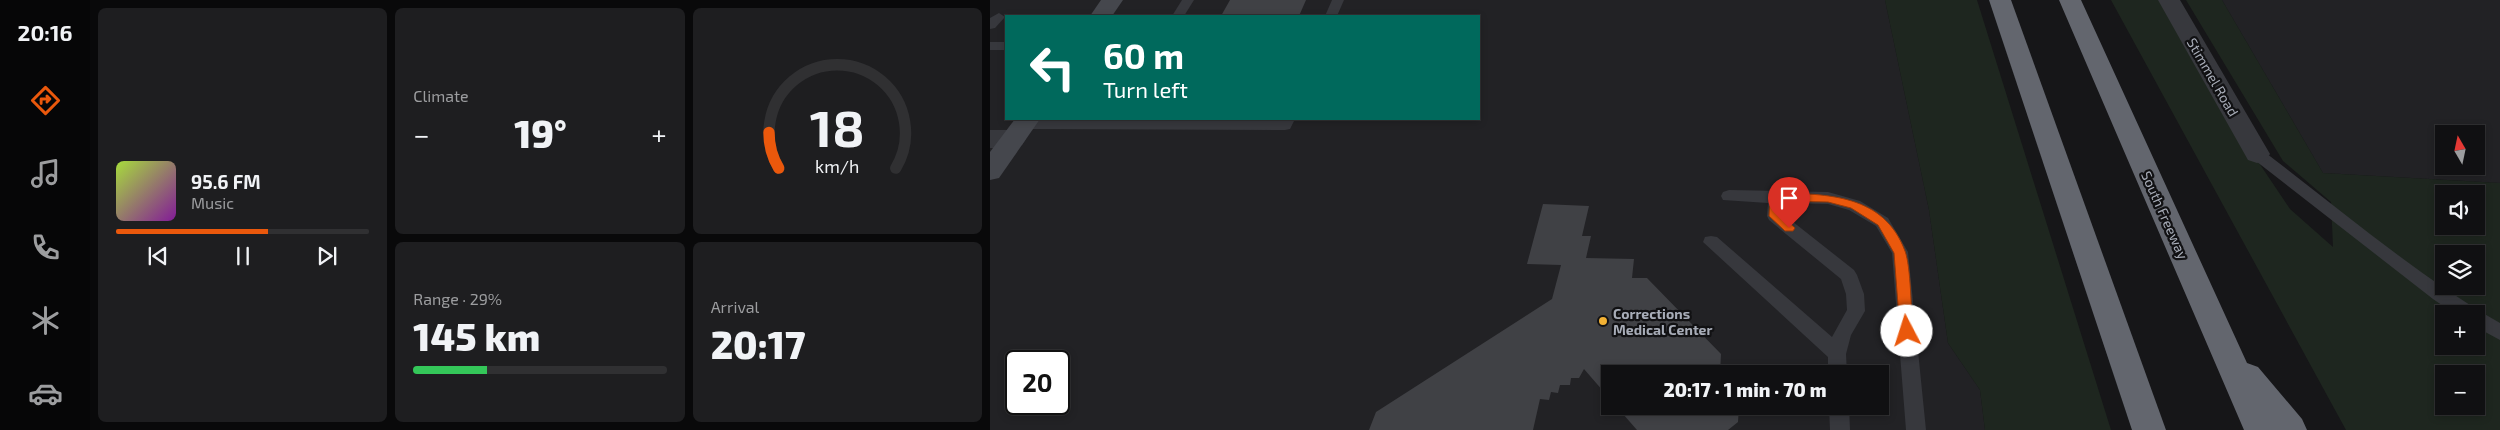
<!DOCTYPE html>
<html lang="en">
<head>
<meta charset="utf-8">
<style>
  :root { --surface:#101012; --page:#1e1e20; --text:#f1f3f6; --muted:#9c9d9f; --line:#303032; --accent:#ea580c }
  body { margin:0; font-family:"Exo 2",sans-serif; background:var(--page); color:var(--text); height:100vh; display:flex; flex-direction:column; font-size:19px; white-space:nowrap }
  * { box-sizing:border-box; margin:0 }
  p { font-size:16px; color:var(--muted) }
  .icon { flex:none; width:28px; height:28px; fill:none; stroke:currentColor; stroke-width:2; stroke-linecap:round; stroke-linejoin:round }
  .map { position:relative; flex:1; overflow:hidden }
  .drawer { display:flex; flex-direction:column; gap:8px; padding:8px; background:#09090a; width:900px }
  .drawer>* { flex:none }
  .hud { position:absolute; left:15px; top:15px; width:475px; height:105px; border-radius:0px; box-shadow:0 2px 8px #0003,0 0 0 1px var(--line); background:#00695c; color:#fff; overflow:hidden }
  .needle { width:32px; rotate:351deg }
  .buttons { position:absolute; left:1445px; top:125px; display:grid; gap:10px }
  .buttons a { display:grid; place-items:center; width:50px; height:50px; border-radius:0px; background:var(--surface); box-shadow:0 2px 8px #0003,0 0 0 1px var(--line); font-size:25px }
  .speed { position:absolute; left:15px; top:350px; display:flex; gap:10px; font-size:25px; font-weight:700; text-align:center }
  .speed>* { display:grid; place-content:center; width:65px; height:65px; border-radius:50%; background:var(--surface); box-shadow:0 2px 8px #0003,0 0 0 1px var(--line); line-height:1 }
  .speed .limit { border:2px solid #111; border-radius:8px; background:#fff; color:#111 }
  .pin { position:absolute; display:grid; place-items:center; width:42px; height:42px; color:#fff; margin:-51px -21px; border-radius:50% 50% 50% 0; rotate:-45deg; box-shadow:0 0 5px #0007 }
  .pin .icon { rotate:45deg }
  .me { position:absolute; width:55px; margin:-28px; rotate:355deg; stroke-linejoin:round; filter:drop-shadow(0 0 4px #0008) }
  .turn { display:flex; align-items:center; gap:18px; height:105px; padding:0 15px; font-size:22px }
  .turn .icon { width:65px; height:65px; stroke-width:2.5 }
  .turn b { display:block; font-size:35px; line-height:42px }
  .big { font-size:38px; font-weight:800; line-height:1.1 }
  .drawer .widget { flex:1; display:flex; flex-direction:column; justify-content:center; gap:8px; min-width:0; padding:0 18px; border-radius:8px; background:var(--page) }
  .drawer .dial { align-items:center; gap:0 }
  .dial svg { height:130px; overflow:visible; fill:none; stroke:var(--line); stroke-width:7; stroke-linecap:round; text-anchor:middle }
  .dial text { fill:var(--text); stroke:none }
  .song { display:flex; align-items:center; gap:15px }
  .cover { width:60px; height:60px; border-radius:8px; background:linear-gradient(135deg,hsl(80 70% 55%),hsl(290 70% 35%)) }
  .played { height:5px; border-radius:2px; background:linear-gradient(90deg,var(--accent) 60%,var(--line) 60%) }
  .keys { display:flex; justify-content:space-around; direction:ltr }
  .heat { display:flex; justify-content:space-between; align-items:center; font-size:28px; direction:ltr }
  .charge { height:8px; border-radius:4px; background:linear-gradient(90deg,#34c759 29%,var(--line) 0) }
  .drawer .tiles { flex:1; display:grid; gap:8px; grid-template-columns:repeat(3,1fr) }
  .widget:first-child { grid-row:span 2 }
  .trip { position:absolute; left:611px; top:365px; width:288px; height:50px; border-radius:0px; background:var(--surface); box-shadow:0 2px 8px #0003,0 0 0 1px var(--line); font-weight:800; line-height:50px; text-align:center }
  main { display:flex; flex:1; min-height:0 }
  .tabs { display:flex; flex-direction:column; width:90px; justify-content:space-around; align-items:center; background:#060607; color:var(--muted) }
  .tabs .icon { width:35px; height:35px }
  .tabs .current { color:var(--accent) }
  .tabs b { font-size:22px; color:var(--text) }
  .map>svg:first-child { display:block }
  .built { fill:#222225; fill-rule:evenodd }
  .green { fill:#1e261f; fill-rule:evenodd }
  .building { fill:#404145 }
  .lines { fill:none; stroke-linecap:round; stroke-linejoin:round }
  .service { fill:#37383d; fill-rule:evenodd }
  .minor { fill:#37383d; fill-rule:evenodd }
  .tertiary { fill:#37383d; fill-rule:evenodd }
  .secondary { fill:#45474d; fill-rule:evenodd }
  .motorway { fill:#63666e; fill-rule:evenodd }
  .route { fill:#ea580c; stroke:#983908 }
  .poi-dot { fill:#f2b134; stroke:#111113; stroke-width:2 }
  .labels { text-anchor:middle; dominant-baseline:central; stroke-width:4.5; stroke-linejoin:round; paint-order:stroke }
  .street-label { font-size:14px; fill:#a8adb8; stroke:#111113 }
  .poi-label { font-size:14px; font-weight:bold; fill:#a8adb8; stroke:#111113; text-anchor:start }
</style>
</head>
<body>
<main>
<nav class="tabs">
<b>20:16</b>
<svg class="icon current" aria-label="directions" viewBox="0 0 24 24"><path d="M12 3l9 9-9 9-9-9zM9 14v-3h6M13 9l2 2-2 2"/></svg>
<svg class="icon" aria-label="music" viewBox="0 0 24 24"><path d="M9 18V5l10-2v13"/><circle cx="6" cy="18" r="3"/><circle cx="16" cy="16" r="3"/></svg>
<svg class="icon" aria-label="phone" viewBox="0 0 24 24"><path d="M5 4h4l2 5-3 2q2 4 5 5l2-3 5 2v4C11 20 4 13 5 4z"/></svg>
<svg class="icon" aria-label="climate" viewBox="0 0 24 24"><path d="M12 3v18M4 7l16 10M4 17L20 7"/></svg>
<svg class="icon" aria-label="car" viewBox="0 0 24 24"><path d="M5 17H2v-5l4-1 3-4h7l3 4 3 1v5h-3M9 17h6M6 11h13"/><circle cx="7" cy="17" r="2"/><circle cx="17" cy="17" r="2"/></svg>
</nav>
<section class="drawer">
<div class="tiles">
<div class="widget">
<div class="song"><i class="cover"></i><div><b>95.6 FM</b><p>Music</p></div></div>
<div class="played"></div>
<div class="keys"><svg class="icon" aria-label="previous" viewBox="0 0 24 24"><path d="M18 5L8 12l10 7zM5 5v14"/></svg><svg class="icon" aria-label="pause" viewBox="0 0 24 24"><path d="M8 5v14M16 5v14"/></svg><svg class="icon" aria-label="next" viewBox="0 0 24 24"><path d="M6 5l10 7-10 7zM19 5v14"/></svg></div>
</div>
<div class="widget"><p>Climate</p>
<div class="heat"><a>−</a><b class="big">19°</b><a>+</a></div>
</div>
<div class="widget dial"><svg viewBox="0 0 100 80">
<path d="M14 69A42 42 0 1 1 86 69"/>
<path d="M14 69A42 42 0 0 1 8 47" stroke="#ea580c"/>
<text x="50" y="56" font-size="32" font-weight="700">18</text>
<text x="50" y="72" font-size="11">km/h</text>
</svg></div>
<div class="widget"><p>Range · 29%</p><b class="big">145 km</b><div class="charge"></div></div>
<div class="widget"><p>Arrival</p><b class="big">20:17</b></div>
</div>
</section>
<div class="map">
<svg width="1510" height="430" viewBox="0 0 1510 430">
  <rect width="100%" height="100%" fill="#161618"/>
  <!-- built -->
  <g class="built">
    <path d="M0,0H895L939,210L958,343L990,390L995,430H0ZM16,16H489V119H16ZM26,361H69V404H26ZM620,374H890V406H620Z"/>
    <path d="M1232,0H1510V183L1333,173ZM1454,134H1486V166H1454Z"/>
  </g>
  <!-- green -->
  <g class="green">
    <path d="M895,0H987L1121,430H995L990,390L958,343L939,210Z"/>
    <path d="M1121,0H1175L1240,120L1300,209L1343,247L1341,202L1293,161L1196,0H1232L1333,173L1510,183V430H1356ZM1454,194H1486V226H1454ZM1454,254H1486V286H1454ZM1454,314H1486V346H1454ZM1454,374H1486V406H1454Z"/>
  </g>
  <!-- building -->
  <g class="building">
    <path d="M240,0H316L309,16H231Z"/>
    <path d="M553,204L599,206L592,236H601L596,258L644,259L642,278H657L731,354L730,374H620V399L594,369L589,378H581L580,385H570L568,393L561,392L559,400L550,399L543,430H379L386,412L562,299L571,265L537,264Z"/>
    <path d="M626,406H749L748,422L738,430H647Z"/>
  </g>
  <g class="lines">
    <!-- service -->
    <g class="service">
      <path d="M192,0H204L194,16H182Z"/>
      <path d="M342,0H354L347,16H335Z"/>
      <path d="M9,13L15,17L5,28L0,29V18Z"/>
      <rect x="0" y="42" width="16" height="8"/>
      <path d="M34,119L290,120L305,119L300,129L295,130L34,129L27,124Z"/>
      <path d="M1267,149L1272,150C1350,209 1426,275 1510,323V340L1486,327V314H1465L1443,299L1262,158L1259,154L1262,150Z"/>
      <path d="M739,190L838,192L870,201L898,218L918,252L936,430H916L902,253L886,226L859,210L838,204L794,203L793,214L864,270L867,275L874,294L875,311L861,335L856,354L857,374H838V357L713,242L715,237L721,236L727,237L842,337L857,310L856,294L851,279L779,220L777,216L778,203L733,200L731,196L733,192Z"/>
      <path d="M839,406H859L860,430H840Z"/>
    </g>
    <!-- minor -->
    <path class="minor" d="M1168,0H1190L1280,154L1276,160L1267,163L1258,160Z"/>
    <!-- tertiary -->
    <path class="tertiary" d="M0,130H23L32,133L36,139L32,145L23,148H0Z"/>
    <!-- secondary -->
    <g class="secondary">
      <path d="M111,0H133L122,16H100Z"/>
      <path d="M25,119H50L9,178L0,180V152Z"/>
    </g>
    <!-- motorway -->
    <g class="motorway">
      <path d="M999,0H1021L1176,430H1142Z"/>
      <path d="M1069,0H1091L1257,363L1268,367L1312,419L1317,430H1254Z"/>
    </g>
  </g>
  <!-- route -->
  <path class="route" d="M786,193C837,194 894,194 915,251C921,267 921,312 923,331L921,335L917,337L910,331L904,253L888,225L861,208L838,202L791,201L790,214L805,228L803,231H795L779,216L780,197Z"/>
  <!-- markers -->
  <circle class="poi-dot" cx="613" cy="321" r="5"/>
  <g class="labels">
    <!-- street labels -->
    <g class="street-label">
      <text transform="translate(1223 77) rotate(60)">Stimmel Road</text>
      <text transform="translate(1175 215) rotate(66)">South Freeway</text>
    </g>
    <!-- poi labels -->
    <g class="poi-label">
      <text x="623" y="313">Corrections<tspan x="623" dy="16">Medical Center</tspan></text>
    </g>
  </g>
</svg>
<div class="buttons">
<a><svg class="needle" viewBox="-14 -14 28 28"><path d="M0-13l5 13h-10z" fill="#e53935"/><path d="M0 13l5-13h-10z" fill="#9c9d9f"/></svg></a>
<a><svg class="icon" aria-label="sound" viewBox="0 0 24 24"><path d="M4 9h4l5-4v14l-5-4H4zM17 9q2 3 0 6"/></svg></a>
<a><svg class="icon" aria-label="layers" viewBox="0 0 24 24"><path d="M12 4l9 5-9 5-9-5zM3 14l9 5 9-5"/></svg></a>
<a>+</a>
<a>−</a>
</div>
<div class="speed"><div class="limit">20</div></div>
<div class="pin" style="left:799px;top:228px;background:#d93025"><svg class="icon" aria-label="arrive" viewBox="0 0 24 24"><path d="M6 21V4h12l-3 4 3 4H6"/></svg></div>
<svg class="me" style="left:917px;top:331px" viewBox="-20 -20 40 40"><circle r="19" fill="#fff"/><path d="M0-13L10 11 0 6-10 11z" fill="#ea580c"/></svg>
<div class="trip">20:17 · 1 min · 70 m</div>
<div class="hud">
<div class="turn"><svg class="icon" aria-label="left" viewBox="0 0 24 24"><path d="M17 20v-9H6M10 6l-5 5 5 5"/></svg><div><b>60 m</b>Turn left</div></div>
</div>
</div>
</main>
</body>
</html>
